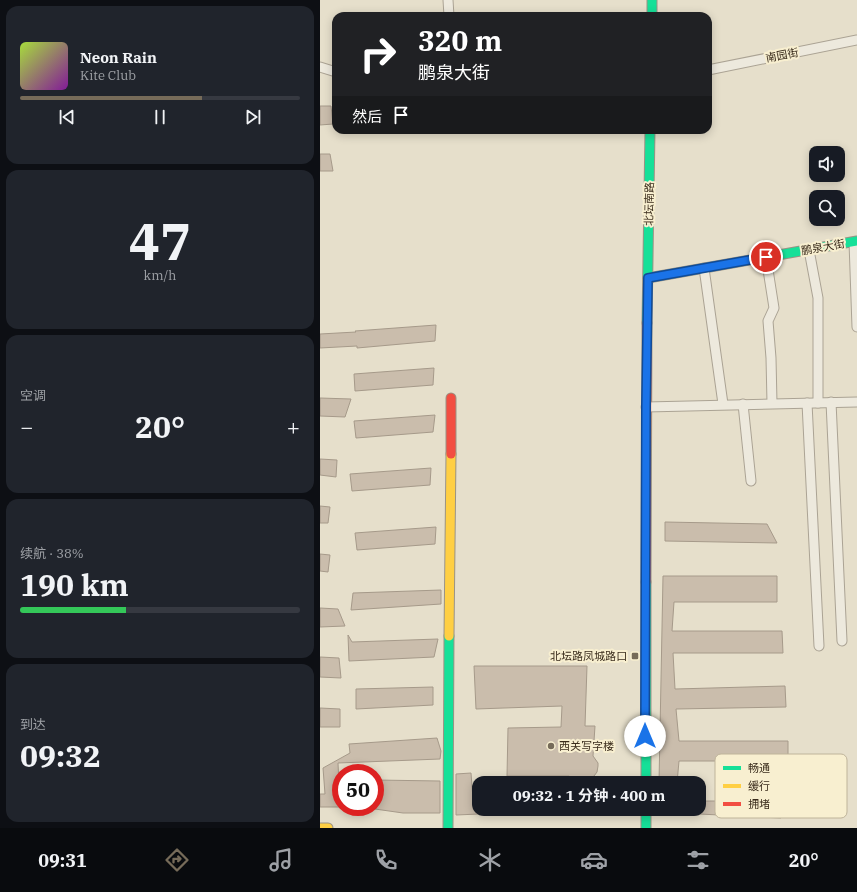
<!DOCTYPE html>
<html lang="zh">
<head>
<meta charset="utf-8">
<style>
  :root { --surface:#171b24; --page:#20242c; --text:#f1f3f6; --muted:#9ea1a6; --line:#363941; --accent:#766b59 }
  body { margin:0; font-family:"IBM Plex Serif","Noto Sans SC",serif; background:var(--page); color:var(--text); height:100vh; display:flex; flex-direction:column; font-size:15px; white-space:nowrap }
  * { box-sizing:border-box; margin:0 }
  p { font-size:13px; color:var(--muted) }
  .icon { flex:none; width:22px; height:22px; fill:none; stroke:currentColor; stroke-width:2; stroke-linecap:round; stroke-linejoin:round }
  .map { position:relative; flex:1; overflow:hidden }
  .drawer { display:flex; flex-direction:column; gap:6px; padding:6px; background:#0d0f14; width:320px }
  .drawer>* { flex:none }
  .guide { position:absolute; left:12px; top:12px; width:380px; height:122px; border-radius:12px; box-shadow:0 2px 10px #0003; background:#202124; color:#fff; overflow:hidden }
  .fabs { position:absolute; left:489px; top:146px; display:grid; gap:8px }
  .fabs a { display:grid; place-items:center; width:36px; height:36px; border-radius:8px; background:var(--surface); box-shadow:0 2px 10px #0003; font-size:20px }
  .speed { position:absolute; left:12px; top:764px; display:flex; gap:8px; font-size:20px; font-weight:700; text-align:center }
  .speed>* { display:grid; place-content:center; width:52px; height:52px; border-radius:50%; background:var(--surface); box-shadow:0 2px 10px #0003; line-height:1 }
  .speed .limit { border:6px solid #d22; background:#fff; color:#111 }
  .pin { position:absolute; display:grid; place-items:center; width:34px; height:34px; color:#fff; margin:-17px; border:2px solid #fff; border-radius:50%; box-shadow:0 1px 4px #0007 }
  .me { position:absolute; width:44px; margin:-22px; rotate:0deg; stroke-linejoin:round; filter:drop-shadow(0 0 3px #0008) }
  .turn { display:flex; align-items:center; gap:14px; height:84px; padding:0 20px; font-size:18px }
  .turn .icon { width:52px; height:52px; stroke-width:2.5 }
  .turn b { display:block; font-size:28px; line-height:34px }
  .then { display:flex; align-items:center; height:38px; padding:0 20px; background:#0003; gap:8px; font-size:15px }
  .big { font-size:30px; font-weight:700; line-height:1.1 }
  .drawer .tile { flex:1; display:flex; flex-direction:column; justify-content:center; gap:6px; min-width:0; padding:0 14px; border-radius:12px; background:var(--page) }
  .drawer .dial { align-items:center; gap:0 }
  .dial b { font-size:52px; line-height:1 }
  .song { display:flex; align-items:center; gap:12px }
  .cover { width:48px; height:48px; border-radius:6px; background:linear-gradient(135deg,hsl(80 70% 55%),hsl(290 70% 35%)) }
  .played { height:4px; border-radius:2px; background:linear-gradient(90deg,var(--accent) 65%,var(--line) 65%) }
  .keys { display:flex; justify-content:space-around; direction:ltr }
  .heat { display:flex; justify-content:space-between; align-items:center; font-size:22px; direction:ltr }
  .charge { height:6px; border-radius:3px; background:linear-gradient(90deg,#34c759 38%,var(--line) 0) }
  .trip { position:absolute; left:152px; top:776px; width:234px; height:40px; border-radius:12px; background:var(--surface); box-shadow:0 2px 10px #0003; font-weight:700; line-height:40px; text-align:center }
  .menu { display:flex; height:64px; justify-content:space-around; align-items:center; background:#090b0e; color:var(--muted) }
  .menu .icon { width:28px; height:28px }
  .menu .active { color:var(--accent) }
  .menu b { font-size:18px; color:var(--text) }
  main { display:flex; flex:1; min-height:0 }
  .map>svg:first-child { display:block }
  .building { fill:#cabdac; stroke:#a69a8a }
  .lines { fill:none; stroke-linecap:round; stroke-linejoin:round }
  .street-casing { stroke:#aba394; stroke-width:11 }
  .fast-casing { stroke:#9a9385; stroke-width:11 }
  .slow-casing { stroke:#9a9385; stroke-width:11 }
  .jam-casing { stroke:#9a9385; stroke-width:11 }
  .street { stroke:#ede9dd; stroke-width:9 }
  .fast { stroke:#16e098; stroke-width:9 }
  .slow { stroke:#ffcf43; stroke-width:9 }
  .jam { stroke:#f24e42; stroke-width:9 }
  .route-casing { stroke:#114b97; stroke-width:10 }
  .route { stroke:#1a73e8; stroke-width:7 }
  .poi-dot { fill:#766b59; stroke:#f8efd0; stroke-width:1.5 }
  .labels { text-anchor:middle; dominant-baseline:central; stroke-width:4; stroke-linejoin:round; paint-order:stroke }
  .street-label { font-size:11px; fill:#3a2c1c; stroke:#f8efd0 }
  .poi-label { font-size:11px; fill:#3a2c1c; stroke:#f8efd0; text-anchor:end }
  .key { fill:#f8efd0; stroke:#bfb49a; stroke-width:1 }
  .key-label { font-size:11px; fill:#3a2c1c }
</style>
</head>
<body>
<main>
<section class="drawer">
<div class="tile">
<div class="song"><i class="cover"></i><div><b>Neon Rain</b><p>Kite Club</p></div></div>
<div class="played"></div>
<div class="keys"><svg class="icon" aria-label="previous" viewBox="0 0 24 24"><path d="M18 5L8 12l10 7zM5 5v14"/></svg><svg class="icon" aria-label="pause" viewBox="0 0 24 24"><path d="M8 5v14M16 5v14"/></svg><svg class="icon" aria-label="next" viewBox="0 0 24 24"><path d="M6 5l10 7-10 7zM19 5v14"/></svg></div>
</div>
<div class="tile dial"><b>47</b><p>km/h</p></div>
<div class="tile"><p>空调</p>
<div class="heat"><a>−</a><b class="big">20°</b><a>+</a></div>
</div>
<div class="tile"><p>续航 · 38%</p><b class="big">190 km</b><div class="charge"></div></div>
<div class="tile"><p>到达</p><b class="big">09:32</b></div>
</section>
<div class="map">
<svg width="537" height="828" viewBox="0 0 537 828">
  <rect width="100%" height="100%" fill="#e6dfcb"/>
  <!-- building -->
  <g class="building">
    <path d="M0,106H11L13,124L0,125Z"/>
    <path d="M0,154H10L13,171H0Z"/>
    <path d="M116,325L115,341L37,348V346L0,348V334L36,332L35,331Z"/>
    <path d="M114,368L113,385L35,391L34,374Z"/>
    <path d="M0,398L31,399L25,417L0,416Z"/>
    <path d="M115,415L113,432L36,438L34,421Z"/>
    <path d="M0,459L17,460L16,477L0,475Z"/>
    <path d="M111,468L110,485L32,491L30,474Z"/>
    <path d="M0,506L10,507L8,523H0Z"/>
    <path d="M345,522L447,524L457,543L345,541Z"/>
    <path d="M116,527L115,544L37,550L35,533Z"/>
    <path d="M0,554L10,555L8,572L0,571Z"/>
    <path d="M343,576H457V602H354L352,631H462L463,653H353L355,689L465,686L466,707L356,709L359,741H468V761H359L357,783H339Z"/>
    <path d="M121,590V604L31,610L33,593Z"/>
    <path d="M0,608L18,609L25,626L0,627Z"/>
    <path d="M28,635L32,642L118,639L114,657L29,661Z"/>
    <path d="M0,657L19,658L21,678L0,677Z"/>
    <path d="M154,666H267L265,726H275L273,756L278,763V766L277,772L274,776L268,781H256L249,776H187L188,728L241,727L242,706L156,709Z"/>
    <path d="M113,687V705L36,709V689Z"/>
    <path d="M0,708L20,709V727H0Z"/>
    <path d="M117,738L121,751L120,759L18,763L20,807H0V794H5L3,768L30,753L29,744Z"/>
    <path d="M151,773L153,799H159V814L136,815V774Z"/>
    <path d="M55,780L120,781V813H83L55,809Z"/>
    <path d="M379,801H459L461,818L379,814Z"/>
  </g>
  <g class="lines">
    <!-- street casing -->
    <g class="street-casing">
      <g id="street">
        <path d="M128,0L129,16"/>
        <path d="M0,67L16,72"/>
        <path d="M388,70L537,40"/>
        <path d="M534,242L537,327"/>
        <path d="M489,250L498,298V403"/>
        <path d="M446,257L454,308L448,321L451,358L452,403"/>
        <path d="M384,268L403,404"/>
        <path d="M511,402L522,641"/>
        <path d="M487,403L499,646"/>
        <path d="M423,404L431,481"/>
        <path d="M326,407L537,402"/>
      </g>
    </g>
    <!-- fast casing -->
    <g class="fast-casing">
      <g id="fast">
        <path d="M332,0V16"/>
        <path d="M328,278L537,241"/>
        <path d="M327,323L330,130"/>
        <path d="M326,582V783"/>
        <path d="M326,809V828"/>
        <path d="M128,828L129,636"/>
      </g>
    </g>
    <!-- slow casing -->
    <g class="slow-casing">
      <g id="slow">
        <path d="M129,636L131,454"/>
        <path d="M0,828H8"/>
      </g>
    </g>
    <!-- jam casing -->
    <g class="jam-casing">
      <g id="jam">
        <path d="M131,454V398"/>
        <path d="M326,582L327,323"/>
      </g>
    </g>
    <!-- street -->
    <use href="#street" class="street"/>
    <!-- fast -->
    <use href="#fast" class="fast"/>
    <!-- slow -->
    <use href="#slow" class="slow"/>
    <!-- jam -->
    <use href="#jam" class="jam"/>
  </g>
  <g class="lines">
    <!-- route casing -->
    <g class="route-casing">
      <path id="route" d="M325,736L326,406L328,278L446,257"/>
    </g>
    <!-- route -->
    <use href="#route" class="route"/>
  </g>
  <!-- markers -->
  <g class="poi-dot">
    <rect x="311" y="652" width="8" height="8" rx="2"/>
    <circle cx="231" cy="746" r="4"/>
  </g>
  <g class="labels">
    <!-- street labels -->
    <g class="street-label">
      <text transform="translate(462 55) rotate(-11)">南园街</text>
      <text transform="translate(329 204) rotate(-89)">北坛南路</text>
      <text transform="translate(503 247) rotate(-10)">鹏泉大街</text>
    </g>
    <!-- poi labels -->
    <g class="poi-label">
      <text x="307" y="656">北坛路凤城路口</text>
      <text x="239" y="746" text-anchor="start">西关写字楼</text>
    </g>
  </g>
  <!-- legend -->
  <rect x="395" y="754" width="132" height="64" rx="6" class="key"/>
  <rect x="403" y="766" width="18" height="4" fill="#16e098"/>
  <rect x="403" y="784" width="18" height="4" fill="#ffcf43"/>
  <rect x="403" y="802" width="18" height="4" fill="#f24e42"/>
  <g class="key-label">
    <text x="428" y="772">畅通</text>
    <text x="428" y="790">缓行</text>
    <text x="428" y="808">拥堵</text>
  </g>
</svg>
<div class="fabs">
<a><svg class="icon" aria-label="sound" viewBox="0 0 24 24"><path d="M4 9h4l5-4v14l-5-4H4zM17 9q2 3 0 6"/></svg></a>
<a><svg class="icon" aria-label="search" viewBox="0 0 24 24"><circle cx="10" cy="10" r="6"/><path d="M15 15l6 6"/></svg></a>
</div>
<div class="speed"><div class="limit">50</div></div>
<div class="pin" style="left:446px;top:257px;background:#d93025"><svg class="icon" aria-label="arrive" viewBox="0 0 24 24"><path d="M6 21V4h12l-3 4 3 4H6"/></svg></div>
<svg class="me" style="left:325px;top:736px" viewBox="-20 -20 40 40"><circle r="19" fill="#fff"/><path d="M0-13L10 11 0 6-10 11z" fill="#1a73e8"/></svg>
<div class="trip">09:32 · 1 分钟 · 400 m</div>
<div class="guide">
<div class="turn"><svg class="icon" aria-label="right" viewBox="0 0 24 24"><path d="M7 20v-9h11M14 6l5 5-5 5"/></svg><div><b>320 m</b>鹏泉大街</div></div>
<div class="then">然后<svg class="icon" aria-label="arrive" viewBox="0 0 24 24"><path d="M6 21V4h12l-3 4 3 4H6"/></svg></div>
</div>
</div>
</main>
<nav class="menu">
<b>09:31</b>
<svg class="icon active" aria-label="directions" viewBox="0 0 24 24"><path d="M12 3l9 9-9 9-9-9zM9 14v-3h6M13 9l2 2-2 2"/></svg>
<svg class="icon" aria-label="music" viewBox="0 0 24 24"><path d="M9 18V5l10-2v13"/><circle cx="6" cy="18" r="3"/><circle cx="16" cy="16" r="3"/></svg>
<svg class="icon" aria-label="phone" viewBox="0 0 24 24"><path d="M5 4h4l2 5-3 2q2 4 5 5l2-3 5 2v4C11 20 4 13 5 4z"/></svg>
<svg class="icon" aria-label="climate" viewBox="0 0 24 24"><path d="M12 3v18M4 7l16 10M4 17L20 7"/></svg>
<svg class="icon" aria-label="car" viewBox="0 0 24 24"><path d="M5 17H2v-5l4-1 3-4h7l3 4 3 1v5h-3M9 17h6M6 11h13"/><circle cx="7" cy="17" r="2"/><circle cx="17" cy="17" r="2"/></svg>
<svg class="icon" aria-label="filters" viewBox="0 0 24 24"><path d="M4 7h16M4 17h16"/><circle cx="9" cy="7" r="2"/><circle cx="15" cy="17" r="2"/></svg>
<b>20°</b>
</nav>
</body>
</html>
